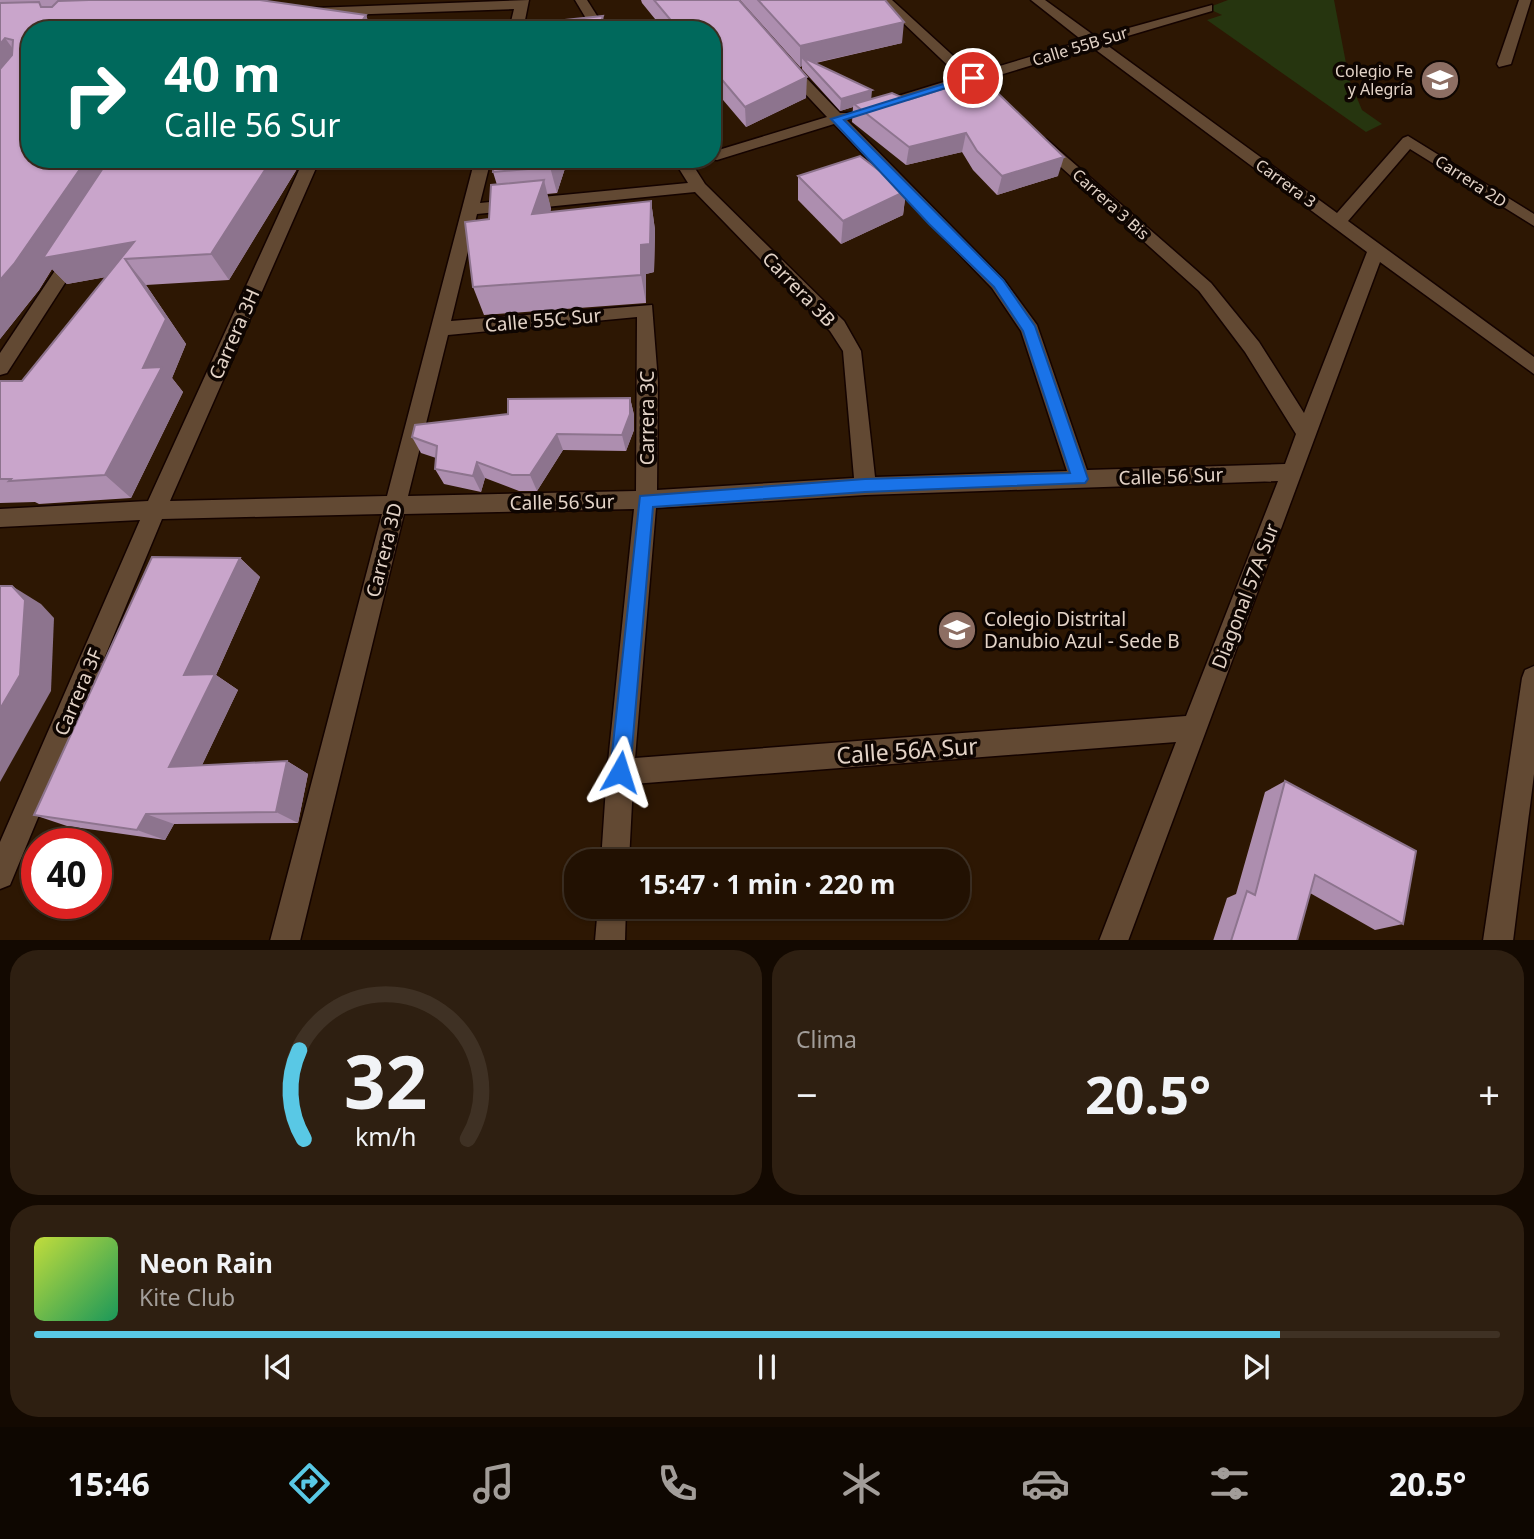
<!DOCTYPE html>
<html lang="es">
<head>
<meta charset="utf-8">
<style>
  :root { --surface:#221102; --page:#2e1f11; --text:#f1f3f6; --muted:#a29d99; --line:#3f3124; --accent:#59c8e5 }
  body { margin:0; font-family:"Noto Sans",sans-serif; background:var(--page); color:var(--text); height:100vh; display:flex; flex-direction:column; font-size:26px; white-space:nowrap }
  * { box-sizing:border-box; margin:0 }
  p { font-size:23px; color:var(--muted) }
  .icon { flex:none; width:38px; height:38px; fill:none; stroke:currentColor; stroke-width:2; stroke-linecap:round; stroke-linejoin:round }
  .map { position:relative; height:940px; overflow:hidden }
  .drawer { display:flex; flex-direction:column; gap:10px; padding:10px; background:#130901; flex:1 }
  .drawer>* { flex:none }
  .hud { position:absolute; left:21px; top:21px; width:700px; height:147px; border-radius:28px; box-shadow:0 2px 5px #0004,0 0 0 2px var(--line); background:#00695c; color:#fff; overflow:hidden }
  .speed { position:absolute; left:21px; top:828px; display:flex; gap:14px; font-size:35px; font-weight:700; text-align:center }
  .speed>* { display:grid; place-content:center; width:91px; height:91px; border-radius:50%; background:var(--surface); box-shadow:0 2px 5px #0004,0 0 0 2px var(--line); line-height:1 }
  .speed .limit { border:10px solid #d22; background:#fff; color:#111 }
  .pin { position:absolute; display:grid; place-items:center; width:60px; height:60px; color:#fff; margin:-30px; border:4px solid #fff; border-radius:50%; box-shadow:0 2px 7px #0007 }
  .me { position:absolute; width:77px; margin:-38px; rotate:6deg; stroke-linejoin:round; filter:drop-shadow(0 0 5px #0008) }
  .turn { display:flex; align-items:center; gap:24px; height:147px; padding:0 28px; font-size:32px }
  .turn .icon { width:91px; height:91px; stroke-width:2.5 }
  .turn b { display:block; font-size:49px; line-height:60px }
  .big { font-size:52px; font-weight:700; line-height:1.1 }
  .drawer .widget { flex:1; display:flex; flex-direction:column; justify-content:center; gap:10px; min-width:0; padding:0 24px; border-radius:28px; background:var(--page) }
  .drawer .dial { align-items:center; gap:0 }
  .dial svg { height:182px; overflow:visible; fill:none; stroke:var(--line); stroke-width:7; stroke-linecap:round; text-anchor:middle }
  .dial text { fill:var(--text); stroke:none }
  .song { display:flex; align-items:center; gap:21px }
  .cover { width:84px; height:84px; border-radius:10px; background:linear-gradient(135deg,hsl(70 70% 55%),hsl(150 70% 35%)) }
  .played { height:7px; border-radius:4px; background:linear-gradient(90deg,var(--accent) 85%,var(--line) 85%) }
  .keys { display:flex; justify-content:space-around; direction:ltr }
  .heat { display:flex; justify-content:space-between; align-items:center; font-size:38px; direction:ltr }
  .drawer .tiles { flex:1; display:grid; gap:10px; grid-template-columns:1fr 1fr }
  .widget:last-child { grid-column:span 2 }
  .trip { position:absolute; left:564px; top:849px; width:406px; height:70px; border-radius:28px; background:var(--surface); box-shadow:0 2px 5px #0004,0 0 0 2px var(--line); font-weight:700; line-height:70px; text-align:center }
  .dock { display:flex; height:112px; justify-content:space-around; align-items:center; background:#0e0701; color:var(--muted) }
  .dock .icon { width:49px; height:49px }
  .dock .on { color:var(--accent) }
  .dock b { font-size:32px; color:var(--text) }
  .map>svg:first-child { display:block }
  .green { fill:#26350f }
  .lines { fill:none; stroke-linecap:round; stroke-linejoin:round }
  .minor-casing { stroke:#140300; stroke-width:3 }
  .minor { fill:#624933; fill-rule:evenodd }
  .wall { fill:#ad8eaf }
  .shaded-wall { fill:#8d748e }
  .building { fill:#c9a5cb; stroke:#8d748e; stroke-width:2 }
  .route { fill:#1a73e8; stroke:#114b97; stroke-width:2 }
  .labels { text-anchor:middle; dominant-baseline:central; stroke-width:7; stroke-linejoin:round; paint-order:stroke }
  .far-street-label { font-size:16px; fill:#e3d3c7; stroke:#0e0501 }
  .far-poi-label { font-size:16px; fill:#e3d3c7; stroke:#0e0501; text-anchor:end }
  .street-label { font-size:19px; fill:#e3d3c7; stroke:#0e0501 }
  .poi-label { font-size:19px; fill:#e3d3c7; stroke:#0e0501; text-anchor:start }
  .near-street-label { font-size:23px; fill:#e3d3c7; stroke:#0e0501 }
</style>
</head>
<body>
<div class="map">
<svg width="1534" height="941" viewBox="0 0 1534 941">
  <rect width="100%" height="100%" fill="#2d1703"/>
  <!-- green -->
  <path class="green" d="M1228,0H1334L1349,79L1362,110L1382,124L1366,132L1207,20L1222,15L1207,8Z"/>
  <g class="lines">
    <!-- minor casing -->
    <g class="minor-casing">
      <g id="minor">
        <path d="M529,0L523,30H509L514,9L313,16L307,12L313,8Z"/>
        <path d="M575,0H587L606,30H593Z"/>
        <path d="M879,0H892L973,74L1083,41L1031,0H1045L1096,37L1212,5V11L1104,43L1337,213L1403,138L1408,136L1534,214V226L1410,149L1348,221L1534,357V374L1380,262L1128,941H1099L1176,742L633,784L629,861H601L607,772L634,509L404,514L300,941H270L382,514L162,519L10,885L0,889V842L140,520L0,527V509L148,501L304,159H320L170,501L387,496L475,159H491L480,203L688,183L673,159H689L705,184L844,321L861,351L875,477L1067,471L1021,331L992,288L834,124L717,160L706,159H712V152L827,117L783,70V64H793L840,113H851L853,116L847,120L1004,280L1037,325L1087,470L1285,464L1296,434L1245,352L1199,291L1033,142L1036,139H1046L1211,283L1259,342L1304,413L1367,252L1092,47L980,81L998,97V103H988L968,84L882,110H872V104L960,77ZM695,192L830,331L843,351L854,478L657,490L658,382L652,305L451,321L477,214ZM637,317L636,491L408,496L448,335ZM1278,481L1186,716L635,758L656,508L865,495Z"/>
        <path d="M1519,0H1531L1511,64L1499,67L1497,64Z"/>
        <path d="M76,246L85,252L7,373L0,375V353L70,248Z"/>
        <path d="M1534,666V774L1513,941H1483L1522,678L1525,670Z"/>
        <path d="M598,906H626L625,941H595Z"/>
      </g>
    </g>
    <!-- minor -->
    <use href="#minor" class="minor"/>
  </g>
  <!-- wall -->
  <g class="wall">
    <path d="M0,0H260L366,15L371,30H30V159H303L229,280L146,285L186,344L172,378L183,392L131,498L39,504L35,502L0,503V381H22L106,277L67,284L52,269L39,290L0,339Z"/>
    <path d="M641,0H739L806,98L746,127L712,87V30H664L642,3Z"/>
    <path d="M740,0H885L902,43L816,63L871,99L892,93L1058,176L997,195L973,170L962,152L906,165L852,122L853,107L840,111L802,69V66L800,67Z"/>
    <path d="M568,159L557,193L547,194L551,209L550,212L651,201L655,230L654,272L646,274V303L484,315L473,287L497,185L493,172Z"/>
    <path d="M798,176L906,191L903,215L841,244L798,200Z"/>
    <path d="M630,398L634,415V430L626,451L563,450L537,491H519L485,478L481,492L444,484L435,469L436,458L421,453L412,437Z"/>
    <path d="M240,558L260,577L216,675L238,690L202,765L287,761L308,774L298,823L174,824L165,840L67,826L34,815Z"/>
    <path d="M1285,781L1403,924L1375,930L1310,893L1297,941H1213L1227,898L1236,894L1265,792Z"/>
  </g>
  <!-- shaded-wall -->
  <g class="shaded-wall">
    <path d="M366,15L371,30H356Z"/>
    <path d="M603,16L605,30H598Z"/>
    <path d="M904,22L902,43L809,64L802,57V66L800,67V46Z"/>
    <path d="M5,38L24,64L0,93V44Z"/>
    <path d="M807,77L806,98L746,127L745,107Z"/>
    <path d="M872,90L871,102L854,104L853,107L840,111L841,99Z"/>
    <path d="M966,133L962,152L906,165L909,147Z"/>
    <path d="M1064,157L1058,176L997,195L1002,176Z"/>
    <path d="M87,159H125L134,242L125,259L146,285L186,344L172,378L183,392L131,498L105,475L143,368L134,272L67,284L52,269L39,290L0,339V280Z"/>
    <path d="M272,159H303L229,280L211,254Z"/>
    <path d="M553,159H568L557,193L550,167Z"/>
    <path d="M544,180L551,209L540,243L532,214Z"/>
    <path d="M906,191L903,215L841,244L843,221Z"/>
    <path d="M651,201L655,230L654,272L646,274V303L641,275V245Z"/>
    <path d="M630,398L634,415V430L626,451L622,435Z"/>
    <path d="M557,434L563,450L537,491L530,475Z"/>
    <path d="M477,462L485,478L481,492L473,476Z"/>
    <path d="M240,558L260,577L216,675L238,690L195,780L169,767L184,675Z"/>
    <path d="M12,586L41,604L54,618L51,691L0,782V709Z"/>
    <path d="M287,761L308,774L298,823L276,812Z"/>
    <path d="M146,814L174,824L165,840L137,830Z"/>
  </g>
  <!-- building -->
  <g class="building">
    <path d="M89,0H260L366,15L356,30H30V159H87L14,264L0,280V69L12,55L13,40L5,38L0,44V3L39,2L41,7H52L58,1Z"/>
    <path d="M654,0H739L807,77L745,107L712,68V30H679Z"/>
    <path d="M758,0H885L904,22L800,46Z"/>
    <path d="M603,16L598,30H556V21Z"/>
    <path d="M802,57L872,90L841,99Z"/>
    <path d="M981,77L1064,157L1002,176L977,151L966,133L909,147L854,104L892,93L908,100Z"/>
    <path d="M860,156L906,191L843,221L798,176Z"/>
    <path d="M109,159H272L211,254L125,259L166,319L143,368L162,367L105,475L9,481L11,479H0V381H22L134,242L43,258Z"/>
    <path d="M494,159H553L550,167L493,172Z"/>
    <path d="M544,180L532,214L651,201L650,244L641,245V275L473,287L465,222L489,219L491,185Z"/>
    <path d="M630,398V414L622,435L557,434L530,475H512L477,462L473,476L435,469L437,446L412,437L415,425L508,414V399Z"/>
    <path d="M152,557L240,558L184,675L215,674L169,767L287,761L276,812L146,814L137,830L34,815Z"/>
    <path d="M0,586H12L25,600L20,675L0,709Z"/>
    <path d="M1285,781L1416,851L1403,924L1315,875L1297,941H1231L1247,891L1255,895Z"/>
  </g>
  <!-- route -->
  <path class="route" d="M969,76L978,78L844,120L1003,280L1035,326L1088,479L1085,483L865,492L653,507L630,772L627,779L620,782L613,779L610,772L640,496L865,479L1070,473L1023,331L994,287L929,224L831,119Z"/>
  <!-- icons -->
  <defs>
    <g id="school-disc" transform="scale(2.0125)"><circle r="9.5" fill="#8d6e63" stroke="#0e0501"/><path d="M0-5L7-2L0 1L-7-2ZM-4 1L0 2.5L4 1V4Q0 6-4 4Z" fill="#fff"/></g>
  </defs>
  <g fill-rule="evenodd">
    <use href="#school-disc" x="1440" y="80"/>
    <use href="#school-disc" x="957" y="630"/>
  </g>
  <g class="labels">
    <!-- far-street labels -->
    <g class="far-street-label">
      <text transform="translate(1080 46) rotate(-17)">Calle 55B Sur</text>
      <text transform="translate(1471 181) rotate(33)">Carrera 2D</text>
      <text transform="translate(1286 183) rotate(36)">Carrera 3</text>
      <text transform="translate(1111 204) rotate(42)">Carrera 3 Bis</text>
    </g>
    <!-- far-poi labels -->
    <g class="far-poi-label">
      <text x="1413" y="71">Colegio Fe<tspan x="1413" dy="18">y Alegría</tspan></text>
    </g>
    <!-- street labels -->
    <g class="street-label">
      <text transform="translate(799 289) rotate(46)">Carrera 3B</text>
      <text transform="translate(543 320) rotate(-5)">Calle 55C Sur</text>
      <text transform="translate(234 334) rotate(-66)">Carrera 3H</text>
      <text transform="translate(647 418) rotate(-90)">Carrera 3C</text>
      <text transform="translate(1171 476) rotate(-2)">Calle 56 Sur</text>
      <text transform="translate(562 502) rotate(-1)">Calle 56 Sur</text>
      <text transform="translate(384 550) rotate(-76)">Carrera 3D</text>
      <text transform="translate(1245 596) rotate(-69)">Diagonal 57A Sur</text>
      <text transform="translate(78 692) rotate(-67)">Carrera 3F</text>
    </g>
    <!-- poi labels -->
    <g class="poi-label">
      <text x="984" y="619">Colegio Distrital<tspan x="984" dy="22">Danubio Azul - Sede B</tspan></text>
    </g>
    <!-- near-street labels -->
    <g class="near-street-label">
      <text transform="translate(907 750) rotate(-4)">Calle 56A Sur</text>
    </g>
  </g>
</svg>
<div class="speed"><div class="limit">40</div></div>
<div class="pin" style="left:973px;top:78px;background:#d93025"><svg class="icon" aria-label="arrive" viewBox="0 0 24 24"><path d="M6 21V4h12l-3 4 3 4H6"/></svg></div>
<svg class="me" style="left:620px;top:772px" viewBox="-20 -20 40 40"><path d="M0-17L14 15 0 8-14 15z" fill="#1a73e8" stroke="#fff" stroke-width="4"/></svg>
<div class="trip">15:47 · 1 min · 220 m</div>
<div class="hud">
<div class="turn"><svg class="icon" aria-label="right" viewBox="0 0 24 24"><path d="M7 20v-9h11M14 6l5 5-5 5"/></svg><div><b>40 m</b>Calle 56 Sur</div></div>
</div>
</div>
<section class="drawer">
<div class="tiles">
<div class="widget dial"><svg viewBox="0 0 100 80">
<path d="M14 69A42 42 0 1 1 86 69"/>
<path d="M14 69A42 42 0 0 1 12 30" stroke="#59c8e5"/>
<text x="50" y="56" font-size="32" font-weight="700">32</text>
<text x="50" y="72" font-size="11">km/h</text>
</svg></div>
<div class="widget"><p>Clima</p>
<div class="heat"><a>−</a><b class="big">20.5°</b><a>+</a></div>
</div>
<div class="widget">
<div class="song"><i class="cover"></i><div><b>Neon Rain</b><p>Kite Club</p></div></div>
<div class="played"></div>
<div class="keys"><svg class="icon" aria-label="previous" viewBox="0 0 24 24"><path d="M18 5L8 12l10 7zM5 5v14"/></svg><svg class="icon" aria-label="pause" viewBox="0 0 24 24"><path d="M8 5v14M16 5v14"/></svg><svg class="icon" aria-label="next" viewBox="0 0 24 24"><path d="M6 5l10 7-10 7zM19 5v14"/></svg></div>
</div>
</div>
</section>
<nav class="dock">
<b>15:46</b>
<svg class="icon on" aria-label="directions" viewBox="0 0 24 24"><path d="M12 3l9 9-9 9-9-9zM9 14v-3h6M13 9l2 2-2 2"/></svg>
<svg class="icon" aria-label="music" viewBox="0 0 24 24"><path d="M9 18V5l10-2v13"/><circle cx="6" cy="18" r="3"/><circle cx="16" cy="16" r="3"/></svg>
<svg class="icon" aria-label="phone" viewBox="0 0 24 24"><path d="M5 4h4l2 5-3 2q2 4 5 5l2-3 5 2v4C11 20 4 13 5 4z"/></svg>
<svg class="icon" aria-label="climate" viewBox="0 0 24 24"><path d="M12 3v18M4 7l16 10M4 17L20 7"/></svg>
<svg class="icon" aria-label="car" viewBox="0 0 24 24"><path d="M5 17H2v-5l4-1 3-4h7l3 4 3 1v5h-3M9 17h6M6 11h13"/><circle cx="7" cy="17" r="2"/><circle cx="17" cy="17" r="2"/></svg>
<svg class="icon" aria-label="filters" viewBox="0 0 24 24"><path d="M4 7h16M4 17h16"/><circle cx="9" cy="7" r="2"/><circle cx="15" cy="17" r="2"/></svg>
<b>20.5°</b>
</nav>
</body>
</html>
